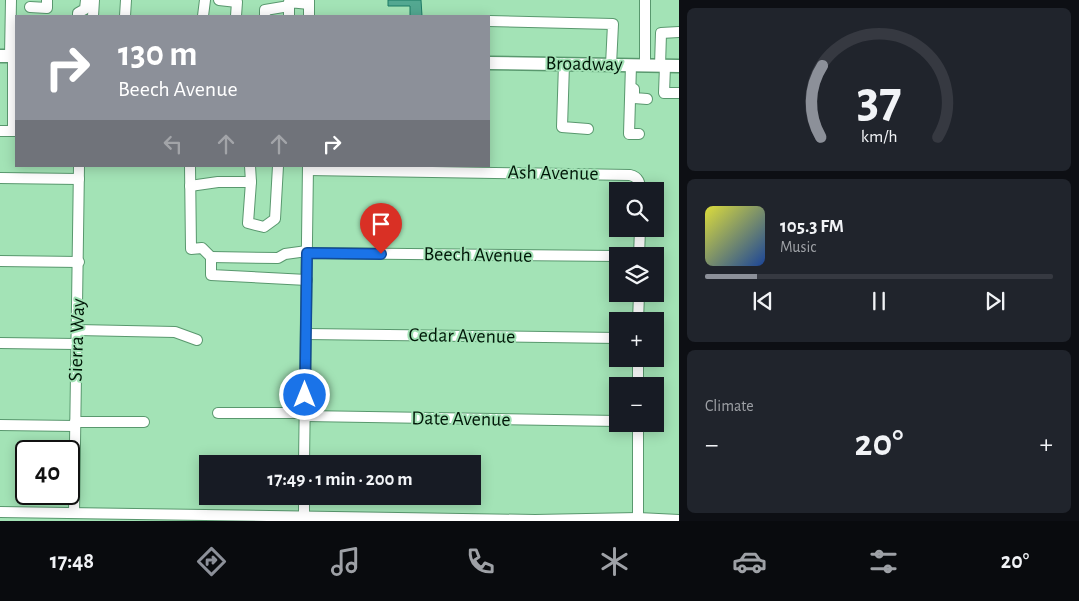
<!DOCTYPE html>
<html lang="en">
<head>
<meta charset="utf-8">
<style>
  :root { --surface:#171b24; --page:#20242c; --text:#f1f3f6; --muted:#9ea1a6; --line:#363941; --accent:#8c9099 }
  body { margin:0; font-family:"Alegreya Sans",sans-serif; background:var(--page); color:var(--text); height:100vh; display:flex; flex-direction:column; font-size:19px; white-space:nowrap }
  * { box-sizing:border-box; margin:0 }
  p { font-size:16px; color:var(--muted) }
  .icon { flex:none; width:28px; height:28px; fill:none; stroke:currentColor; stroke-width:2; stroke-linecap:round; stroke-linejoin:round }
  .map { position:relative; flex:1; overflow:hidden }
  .drawer { display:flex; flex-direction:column; gap:8px; padding:8px; background:#0d0f14; width:400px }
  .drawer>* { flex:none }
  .hud { position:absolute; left:15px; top:15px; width:475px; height:152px; border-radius:0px; box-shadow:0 2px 12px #0003; background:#8c9099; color:#fff; overflow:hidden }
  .tools { position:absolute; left:609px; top:182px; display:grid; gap:10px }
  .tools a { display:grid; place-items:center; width:55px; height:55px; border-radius:0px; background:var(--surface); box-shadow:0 2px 12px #0003; font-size:25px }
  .speed { position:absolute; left:15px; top:440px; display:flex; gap:10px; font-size:25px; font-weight:700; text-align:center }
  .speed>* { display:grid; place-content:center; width:65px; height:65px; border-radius:50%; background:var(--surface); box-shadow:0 2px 12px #0003; line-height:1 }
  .speed .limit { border:2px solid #111; border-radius:8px; background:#fff; color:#111 }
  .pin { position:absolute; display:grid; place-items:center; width:42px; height:42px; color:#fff; margin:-51px -21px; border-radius:50% 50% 50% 0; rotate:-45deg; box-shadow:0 0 5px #0007 }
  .pin .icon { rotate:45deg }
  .me { position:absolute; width:55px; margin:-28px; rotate:0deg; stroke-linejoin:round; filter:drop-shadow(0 0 4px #0008) }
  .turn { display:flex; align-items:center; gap:18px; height:105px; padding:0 20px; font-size:22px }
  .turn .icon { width:65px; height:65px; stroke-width:2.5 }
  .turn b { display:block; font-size:35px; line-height:42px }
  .lanes { display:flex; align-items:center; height:48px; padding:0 20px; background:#0003; justify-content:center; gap:25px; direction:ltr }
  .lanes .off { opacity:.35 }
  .big { font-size:38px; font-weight:700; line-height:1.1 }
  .drawer .tile { flex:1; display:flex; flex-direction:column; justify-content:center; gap:8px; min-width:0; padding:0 18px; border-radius:8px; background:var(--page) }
  .drawer .dial { align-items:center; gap:0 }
  .dial svg { height:130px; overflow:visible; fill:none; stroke:var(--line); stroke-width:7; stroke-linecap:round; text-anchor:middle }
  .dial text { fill:var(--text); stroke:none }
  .song { display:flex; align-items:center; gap:15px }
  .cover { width:60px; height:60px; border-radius:8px; background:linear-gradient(135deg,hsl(60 70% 55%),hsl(220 70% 35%)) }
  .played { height:5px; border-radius:2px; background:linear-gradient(90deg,var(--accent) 15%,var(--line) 15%) }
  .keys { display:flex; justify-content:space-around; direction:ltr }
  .heat { display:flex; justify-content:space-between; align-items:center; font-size:28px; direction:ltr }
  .trip { position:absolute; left:199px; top:455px; width:282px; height:50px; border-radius:0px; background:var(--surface); box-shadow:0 2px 12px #0003; font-weight:700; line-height:50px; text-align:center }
  .tabs { display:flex; height:80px; justify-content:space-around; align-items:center; background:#090b0e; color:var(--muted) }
  .tabs .icon { width:35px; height:35px }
  .tabs .active { color:var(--accent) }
  .tabs b { font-size:22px; color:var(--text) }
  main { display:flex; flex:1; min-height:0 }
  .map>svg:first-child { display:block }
  .building { fill:#53a891; stroke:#1d7a65 }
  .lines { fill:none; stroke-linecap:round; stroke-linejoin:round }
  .minor-casing { stroke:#59986e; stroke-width:12 }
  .major-casing { stroke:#59986e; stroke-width:15 }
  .minor { stroke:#fff; stroke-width:10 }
  .major { stroke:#fff; stroke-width:12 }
  .route-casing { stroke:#114b97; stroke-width:12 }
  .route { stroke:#1a73e8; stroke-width:9 }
  .labels { text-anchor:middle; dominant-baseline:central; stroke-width:4; stroke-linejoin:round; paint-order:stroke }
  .street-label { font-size:20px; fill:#011808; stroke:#a3e3b6 }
</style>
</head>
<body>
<main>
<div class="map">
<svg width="679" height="521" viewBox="0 0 679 521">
  <rect width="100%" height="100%" fill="#a3e3b6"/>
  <!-- building -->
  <path class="building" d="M388,0H421L422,16H410V6H388Z"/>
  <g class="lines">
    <!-- minor casing -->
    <g class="minor-casing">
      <g id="minor">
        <path d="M219,0L237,2L236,16"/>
        <path d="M645,0V65"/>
        <path d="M30,7L47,8V0"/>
        <path d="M78,16V13L85,9L86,0"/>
        <path d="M93,16L94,0"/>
        <path d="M125,16L126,0"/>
        <path d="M203,16L205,0"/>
        <path d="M265,16V10L289,6"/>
        <path d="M289,16V2L309,4"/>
        <path d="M309,16V0"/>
        <path d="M489,21L613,24L611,65"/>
        <path d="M10,56L11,0"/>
        <path d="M564,64L562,127L588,129"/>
        <path d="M631,65L629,134H639"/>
        <path d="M660,66L661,33L679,32"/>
        <path d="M665,66L664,93H679"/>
        <path d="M634,89V98L647,99"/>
        <path d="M0,131H16"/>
        <path d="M13,131V56"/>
        <path d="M190,166L191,249L202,248L211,257V275L307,280"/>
        <path d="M308,170L630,175C639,177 640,183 640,191"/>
        <path d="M0,178L79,179"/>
        <path d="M251,182L248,223L264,227L275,219L278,166"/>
        <path d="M190,186L218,182H251L250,166"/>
        <path d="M307,253L618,256"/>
        <path d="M639,256L640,229"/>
        <path d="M211,257L278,258L285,254L307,251"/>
        <path d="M0,261L79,262"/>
        <path d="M638,321L639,294"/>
        <path d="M77,330L175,332L197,340"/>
        <path d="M306,334L618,338"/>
        <path d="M0,343L76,344"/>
        <path d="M638,386V359"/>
        <path d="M218,413H305"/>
        <path d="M305,416L618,421"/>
        <path d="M75,422H144"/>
        <path d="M0,425L75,426"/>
        <path d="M304,464L308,166"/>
        <path d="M0,512L535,520L638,518L679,520"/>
        <path d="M74,513L79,166"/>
        <path d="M638,518V424"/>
        <path d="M304,521V496"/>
      </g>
    </g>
    <!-- major casing -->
    <g class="major-casing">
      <g id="major">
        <path d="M0,56H16"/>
        <path d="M489,63L679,66"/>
      </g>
    </g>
    <!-- minor -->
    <use href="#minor" class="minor"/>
    <!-- major -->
    <use href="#major" class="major"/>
  </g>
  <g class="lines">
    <!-- route casing -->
    <g class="route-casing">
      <path id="route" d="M305,395L307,253L381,254"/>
    </g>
    <!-- route -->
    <use href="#route" class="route"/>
  </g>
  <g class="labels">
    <!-- street labels -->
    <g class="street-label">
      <text transform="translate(584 64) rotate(1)">Broadway</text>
      <text transform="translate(553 173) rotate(1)">Ash Avenue</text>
      <text transform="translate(478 255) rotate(1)">Beech Avenue</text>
      <text transform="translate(462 336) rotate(1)">Cedar Avenue</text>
      <text transform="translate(77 340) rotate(-88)">Sierra Way</text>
      <text transform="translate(461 419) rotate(1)">Date Avenue</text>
    </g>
  </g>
</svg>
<div class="tools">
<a><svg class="icon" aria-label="search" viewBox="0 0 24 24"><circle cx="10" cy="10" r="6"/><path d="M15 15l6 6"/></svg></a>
<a><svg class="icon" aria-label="layers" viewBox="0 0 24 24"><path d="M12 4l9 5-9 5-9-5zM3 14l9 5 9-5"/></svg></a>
<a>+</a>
<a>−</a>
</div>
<div class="speed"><div class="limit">40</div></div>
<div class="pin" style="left:381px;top:254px;background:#d93025"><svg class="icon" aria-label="arrive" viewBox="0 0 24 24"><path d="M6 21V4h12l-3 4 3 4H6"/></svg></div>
<svg class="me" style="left:305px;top:395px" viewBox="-20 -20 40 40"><circle r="17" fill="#1a73e8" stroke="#fff" stroke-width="3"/><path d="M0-11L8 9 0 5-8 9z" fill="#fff"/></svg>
<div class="trip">17:49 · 1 min · 200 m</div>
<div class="hud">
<div class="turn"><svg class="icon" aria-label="right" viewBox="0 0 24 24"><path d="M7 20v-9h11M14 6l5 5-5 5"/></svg><div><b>130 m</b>Beech Avenue</div></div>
<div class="lanes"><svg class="icon off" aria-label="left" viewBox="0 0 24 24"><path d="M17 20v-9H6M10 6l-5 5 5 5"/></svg><svg class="icon off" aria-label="ahead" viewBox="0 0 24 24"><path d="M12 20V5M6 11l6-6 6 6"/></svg><svg class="icon off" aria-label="ahead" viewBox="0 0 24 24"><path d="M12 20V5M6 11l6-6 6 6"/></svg><svg class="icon" aria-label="right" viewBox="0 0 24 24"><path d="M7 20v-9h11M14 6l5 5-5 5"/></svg></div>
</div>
</div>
<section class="drawer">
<div class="tile dial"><svg viewBox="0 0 100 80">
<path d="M14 69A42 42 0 1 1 86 69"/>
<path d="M14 69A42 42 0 0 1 15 25" stroke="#8c9099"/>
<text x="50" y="56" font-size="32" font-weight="700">37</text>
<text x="50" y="72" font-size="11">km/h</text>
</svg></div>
<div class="tile">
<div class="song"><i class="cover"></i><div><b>105.3 FM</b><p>Music</p></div></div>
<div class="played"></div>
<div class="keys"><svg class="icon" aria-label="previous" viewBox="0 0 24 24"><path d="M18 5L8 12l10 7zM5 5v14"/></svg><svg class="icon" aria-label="pause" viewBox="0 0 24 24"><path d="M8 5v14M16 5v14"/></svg><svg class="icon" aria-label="next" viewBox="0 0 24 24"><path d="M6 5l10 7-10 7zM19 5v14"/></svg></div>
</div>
<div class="tile"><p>Climate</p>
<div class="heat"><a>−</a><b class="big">20°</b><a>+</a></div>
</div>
</section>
</main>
<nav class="tabs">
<b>17:48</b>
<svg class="icon active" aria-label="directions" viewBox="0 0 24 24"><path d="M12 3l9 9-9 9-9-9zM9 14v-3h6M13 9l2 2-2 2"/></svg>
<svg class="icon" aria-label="music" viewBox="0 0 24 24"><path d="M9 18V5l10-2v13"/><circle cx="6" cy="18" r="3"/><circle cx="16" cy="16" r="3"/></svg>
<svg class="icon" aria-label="phone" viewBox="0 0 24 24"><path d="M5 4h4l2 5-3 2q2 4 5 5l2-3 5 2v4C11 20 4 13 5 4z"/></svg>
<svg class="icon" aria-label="climate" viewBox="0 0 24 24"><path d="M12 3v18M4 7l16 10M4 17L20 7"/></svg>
<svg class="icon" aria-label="car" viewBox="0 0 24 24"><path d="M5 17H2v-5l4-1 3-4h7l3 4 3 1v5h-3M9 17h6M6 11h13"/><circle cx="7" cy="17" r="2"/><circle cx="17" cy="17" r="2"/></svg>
<svg class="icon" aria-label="filters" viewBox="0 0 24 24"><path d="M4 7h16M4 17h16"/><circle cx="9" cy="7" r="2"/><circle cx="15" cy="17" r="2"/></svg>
<b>20°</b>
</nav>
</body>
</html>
